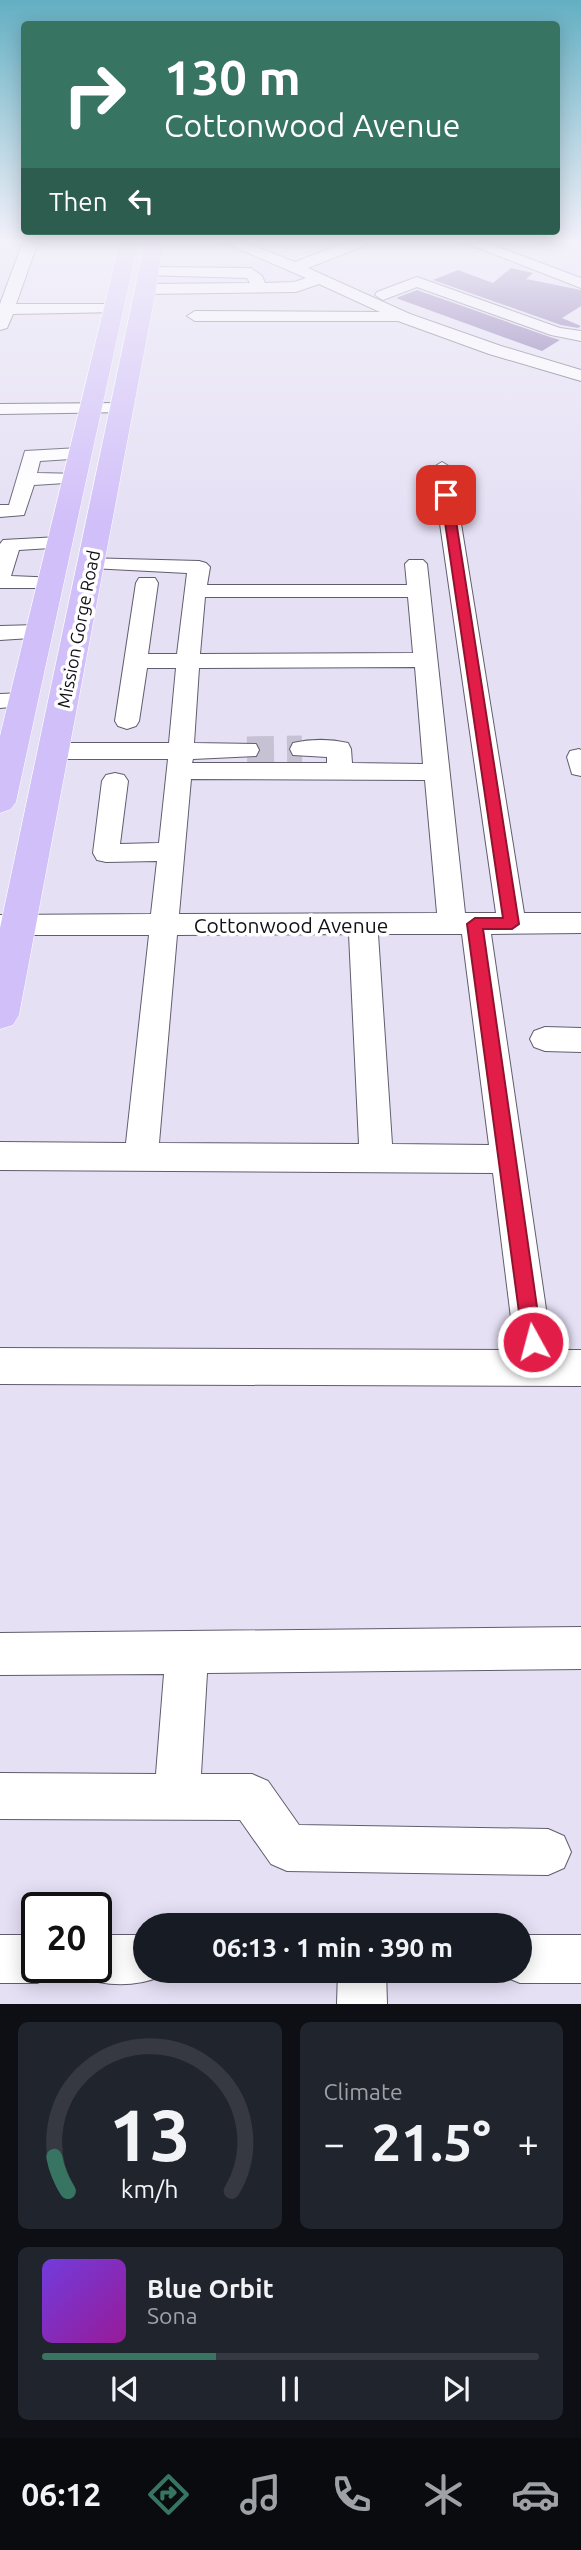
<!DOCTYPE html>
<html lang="en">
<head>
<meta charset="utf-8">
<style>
  :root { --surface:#171b24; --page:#20242c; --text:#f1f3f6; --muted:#9ea1a6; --line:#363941; --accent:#377562 }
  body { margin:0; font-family:Ubuntu,sans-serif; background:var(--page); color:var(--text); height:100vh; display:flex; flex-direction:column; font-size:26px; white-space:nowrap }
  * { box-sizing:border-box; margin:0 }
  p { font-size:23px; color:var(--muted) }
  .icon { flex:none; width:38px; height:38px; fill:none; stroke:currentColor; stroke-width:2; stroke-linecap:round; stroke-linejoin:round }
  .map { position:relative; height:2004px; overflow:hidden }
  .sheet { display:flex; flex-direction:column; gap:18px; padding:18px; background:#0d0f14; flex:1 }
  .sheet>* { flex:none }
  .banner { position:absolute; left:21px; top:21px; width:539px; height:214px; border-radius:7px; box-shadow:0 4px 18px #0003; background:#377562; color:#fff; overflow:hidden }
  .speed { position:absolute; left:21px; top:1892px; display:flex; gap:14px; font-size:35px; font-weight:700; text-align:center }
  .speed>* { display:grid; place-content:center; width:91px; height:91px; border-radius:50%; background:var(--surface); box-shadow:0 4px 18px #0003; line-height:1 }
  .speed .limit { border:4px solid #111; border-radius:10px; background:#fff; color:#111 }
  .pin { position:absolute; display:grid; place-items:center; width:60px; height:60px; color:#fff; margin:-30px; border-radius:14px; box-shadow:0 4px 10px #0006 }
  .me { position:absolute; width:77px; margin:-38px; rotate:353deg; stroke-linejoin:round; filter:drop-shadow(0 0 5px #0008) }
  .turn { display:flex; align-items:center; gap:24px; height:147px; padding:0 28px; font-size:32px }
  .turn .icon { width:91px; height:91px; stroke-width:2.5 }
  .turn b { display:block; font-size:49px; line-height:60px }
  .then { display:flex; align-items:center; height:66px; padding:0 28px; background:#0003; gap:14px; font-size:26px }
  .big { font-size:52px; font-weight:700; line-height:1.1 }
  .sheet .card { flex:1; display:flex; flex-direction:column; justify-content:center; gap:10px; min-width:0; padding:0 24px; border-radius:10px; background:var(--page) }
  .sheet .dial { align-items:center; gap:0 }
  .dial svg { height:182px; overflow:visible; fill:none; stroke:var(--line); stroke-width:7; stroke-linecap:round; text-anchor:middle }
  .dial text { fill:var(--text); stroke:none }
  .song { display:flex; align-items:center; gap:21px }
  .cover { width:84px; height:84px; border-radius:10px; background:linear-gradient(135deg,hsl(260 70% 55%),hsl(300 70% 35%)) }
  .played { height:7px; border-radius:4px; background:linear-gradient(90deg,var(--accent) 35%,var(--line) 35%) }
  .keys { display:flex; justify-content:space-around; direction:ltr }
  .heat { display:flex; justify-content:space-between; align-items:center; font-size:38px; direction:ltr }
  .sheet .tiles { flex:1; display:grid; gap:18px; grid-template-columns:1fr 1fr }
  .card:last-child { grid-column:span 2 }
  .trip { position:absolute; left:133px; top:1913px; width:399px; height:70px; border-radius:35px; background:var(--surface); box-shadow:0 4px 18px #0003; font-weight:700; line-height:70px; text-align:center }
  .tabs { display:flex; height:112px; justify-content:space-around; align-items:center; background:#090b0e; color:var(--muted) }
  .tabs .icon { width:49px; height:49px }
  .tabs .active { color:var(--accent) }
  .tabs b { font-size:32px; color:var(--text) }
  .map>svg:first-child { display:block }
  .building { fill:#745ea3 }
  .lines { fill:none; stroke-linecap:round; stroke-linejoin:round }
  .minor-tunnel { stroke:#c6c1d3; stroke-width:27; stroke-dasharray:27 13; stroke-linecap:butt }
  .minor-casing { stroke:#615d6e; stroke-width:2 }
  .major-casing { stroke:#fff; stroke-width:1 }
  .minor { fill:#fff; fill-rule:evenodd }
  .major { fill:#d1bff9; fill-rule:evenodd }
  .route { fill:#e11d48; stroke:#92132f; stroke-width:2 }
  .labels { text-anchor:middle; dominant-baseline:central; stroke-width:7; stroke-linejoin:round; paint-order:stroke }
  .far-street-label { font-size:18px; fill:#131118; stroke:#fff }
  .street-label { font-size:21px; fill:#131118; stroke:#fff }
</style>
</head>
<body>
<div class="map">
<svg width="581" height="2004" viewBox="0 0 581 2004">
  <rect width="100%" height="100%" fill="#e5e0f4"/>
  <!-- building -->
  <g class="building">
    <path d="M511,268L533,273L526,279L581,290V306L562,318L581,326L578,328L561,325L433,280L458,270L493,283Z"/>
    <path d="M417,290L550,337L560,340L542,351L396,298Z"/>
  </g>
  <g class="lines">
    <!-- minor-tunnel -->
    <path class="minor-tunnel" d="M247,750L302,749"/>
    <!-- minor casing -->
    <g class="minor-casing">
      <g id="minor">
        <path d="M23,242H38L16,304H114L122,309L120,312L13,314L7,328L0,330V304Z"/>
        <path d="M223,242H244L295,262L347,242H366L364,246L308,268L410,314L501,346L581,370V381L489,354L398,321H195L187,316L195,311L380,312L319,284L296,292L146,294L138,289L146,284L250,283L247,278L144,275L141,272L149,267L251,268L262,276L265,283L294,282L306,278Z"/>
        <path d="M463,242H485L581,278V288Z"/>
        <path d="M417,277L560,328L581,331V341L551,335L417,287L383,300L375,295L377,292Z"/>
        <path d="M122,403L131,408L128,412L0,414V404Z"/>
        <path d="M79,448L88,454L86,458L40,461L37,473L81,474L84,478L81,482L34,485L24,515L0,517V505H9L25,451Z"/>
        <path d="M442,462L452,468L524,913H581V933L491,934L552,1350H581V1386L0,1384V1348L515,1350L493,1173L0,1170V1142L126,1143L149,935H0V915L151,914L157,861L106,862L97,860L93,853L102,781L106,775L115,773L124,775L128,781L120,844L159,843L168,759H53L44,757L41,751L44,745L53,743H169L176,668H147L139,721L136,726L127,729L118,726L115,721L136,583L139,578H155L158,583L148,654H177L187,573L91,568L84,566L80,562L84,558L199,561L206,563L210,567L207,585H407L405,564L409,560H423L427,564L465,913H496L432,468ZM205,597H408L413,653L200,654ZM415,667L423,764L352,763L351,749L348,743C331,739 310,739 293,743L290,749L293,755L327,757V763H192L193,759L256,756L259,750L256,744L194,743L199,668ZM191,779L425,780L437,913L179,914ZM349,934L359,1144L159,1143L177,935ZM378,934H462L489,1145L392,1144Z"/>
        <path d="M59,537L66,539L69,543L66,547L19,550L11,576L58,578L61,583L58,588H0V544L3,540Z"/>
        <path d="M38,625L46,627L49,632L46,637L0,640V626Z"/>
        <path d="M23,693L31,695L35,700L31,705L0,708V694Z"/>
        <path d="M579,749L581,750V776L572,774L567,757L570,751Z"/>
        <path d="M545,1027L581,1028V1052L545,1051L534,1047L530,1039L534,1031Z"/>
        <path d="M581,1627V1669L207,1673L201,1774H252L268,1781L299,1825L548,1829L564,1836L571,1852L564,1868L548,1875L287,1871L271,1864L240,1820L0,1819V1773L156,1774L164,1674L0,1675V1633Z"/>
        <path d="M0,1935H37V1967H58L54,1976L37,1983H0Z"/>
        <path d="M96,1935H145V1970H165L162,1976C136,1987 105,1987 79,1976L75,1967H96Z"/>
        <path d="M520,1935H581V1983H520L503,1976L500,1970H520Z"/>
        <path d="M338,1970H386L387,2004H337Z"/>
      </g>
    </g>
    <!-- major casing -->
    <g class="major-casing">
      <g id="major">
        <path d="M120,242H138L16,802L11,809L0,813V736Z"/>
        <path d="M145,242H163L156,289L19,1015L13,1025L0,1029V928Z"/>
      </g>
    </g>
    <!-- minor -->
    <use href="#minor" class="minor"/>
    <!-- major -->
    <use href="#major" class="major"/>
  </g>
  <!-- sky -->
  <linearGradient id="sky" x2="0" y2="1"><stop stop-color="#63afc2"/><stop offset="0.46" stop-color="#f3f1fa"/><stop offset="1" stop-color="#f3f1fa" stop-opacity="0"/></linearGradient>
  <rect width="581" height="523" fill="url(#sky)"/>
  <!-- route -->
  <path class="route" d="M446,491L452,495L519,924L512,929H483L542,1342L539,1348L533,1351L526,1348L523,1342L467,924L475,918H503L441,495Z"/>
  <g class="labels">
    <!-- far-street labels -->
    <g class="far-street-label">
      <text transform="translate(78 629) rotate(-79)">Mission Gorge Road</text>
    </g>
    <!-- street labels -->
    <g class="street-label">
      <text x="291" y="925">Cottonwood Avenue</text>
    </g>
  </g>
</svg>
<div class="speed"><div class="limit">20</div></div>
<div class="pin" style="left:446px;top:495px;background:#d93025"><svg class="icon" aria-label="arrive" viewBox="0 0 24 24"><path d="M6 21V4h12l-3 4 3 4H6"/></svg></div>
<svg class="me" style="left:533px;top:1342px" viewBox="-20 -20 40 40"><circle r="17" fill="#e11d48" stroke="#fff" stroke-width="3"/><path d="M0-11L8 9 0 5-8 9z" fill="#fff"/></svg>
<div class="trip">06:13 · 1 min · 390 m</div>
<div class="banner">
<div class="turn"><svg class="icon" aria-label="right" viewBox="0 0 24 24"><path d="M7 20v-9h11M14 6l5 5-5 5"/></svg><div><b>130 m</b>Cottonwood Avenue</div></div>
<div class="then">Then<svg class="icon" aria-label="left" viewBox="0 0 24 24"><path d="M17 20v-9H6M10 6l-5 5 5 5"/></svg></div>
</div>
</div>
<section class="sheet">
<div class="tiles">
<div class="card dial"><svg viewBox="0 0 100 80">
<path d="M14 69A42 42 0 1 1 86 69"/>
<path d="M14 69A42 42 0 0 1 8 54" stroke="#377562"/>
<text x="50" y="56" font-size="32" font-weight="700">13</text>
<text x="50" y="72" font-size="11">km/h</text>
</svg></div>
<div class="card"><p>Climate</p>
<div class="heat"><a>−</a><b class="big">21.5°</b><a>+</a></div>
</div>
<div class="card">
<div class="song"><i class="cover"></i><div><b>Blue Orbit</b><p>Sona</p></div></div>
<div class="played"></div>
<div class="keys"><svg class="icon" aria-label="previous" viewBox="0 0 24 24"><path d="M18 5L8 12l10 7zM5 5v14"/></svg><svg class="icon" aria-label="pause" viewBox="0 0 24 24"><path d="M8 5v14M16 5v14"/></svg><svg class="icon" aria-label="next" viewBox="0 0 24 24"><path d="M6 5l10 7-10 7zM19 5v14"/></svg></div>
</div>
</div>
</section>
<nav class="tabs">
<b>06:12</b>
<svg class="icon active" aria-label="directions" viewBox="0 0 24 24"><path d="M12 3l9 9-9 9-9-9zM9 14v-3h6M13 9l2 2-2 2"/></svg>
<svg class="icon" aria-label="music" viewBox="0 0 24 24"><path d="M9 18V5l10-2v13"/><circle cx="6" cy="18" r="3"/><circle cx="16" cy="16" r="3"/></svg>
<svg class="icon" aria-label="phone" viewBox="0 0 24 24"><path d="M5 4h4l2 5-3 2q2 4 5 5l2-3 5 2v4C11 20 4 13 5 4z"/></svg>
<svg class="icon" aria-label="climate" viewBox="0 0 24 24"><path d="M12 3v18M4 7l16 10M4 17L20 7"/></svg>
<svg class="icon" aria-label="car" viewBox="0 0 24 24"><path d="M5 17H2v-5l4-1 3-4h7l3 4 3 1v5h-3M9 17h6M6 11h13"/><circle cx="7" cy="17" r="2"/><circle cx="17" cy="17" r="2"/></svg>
</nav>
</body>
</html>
